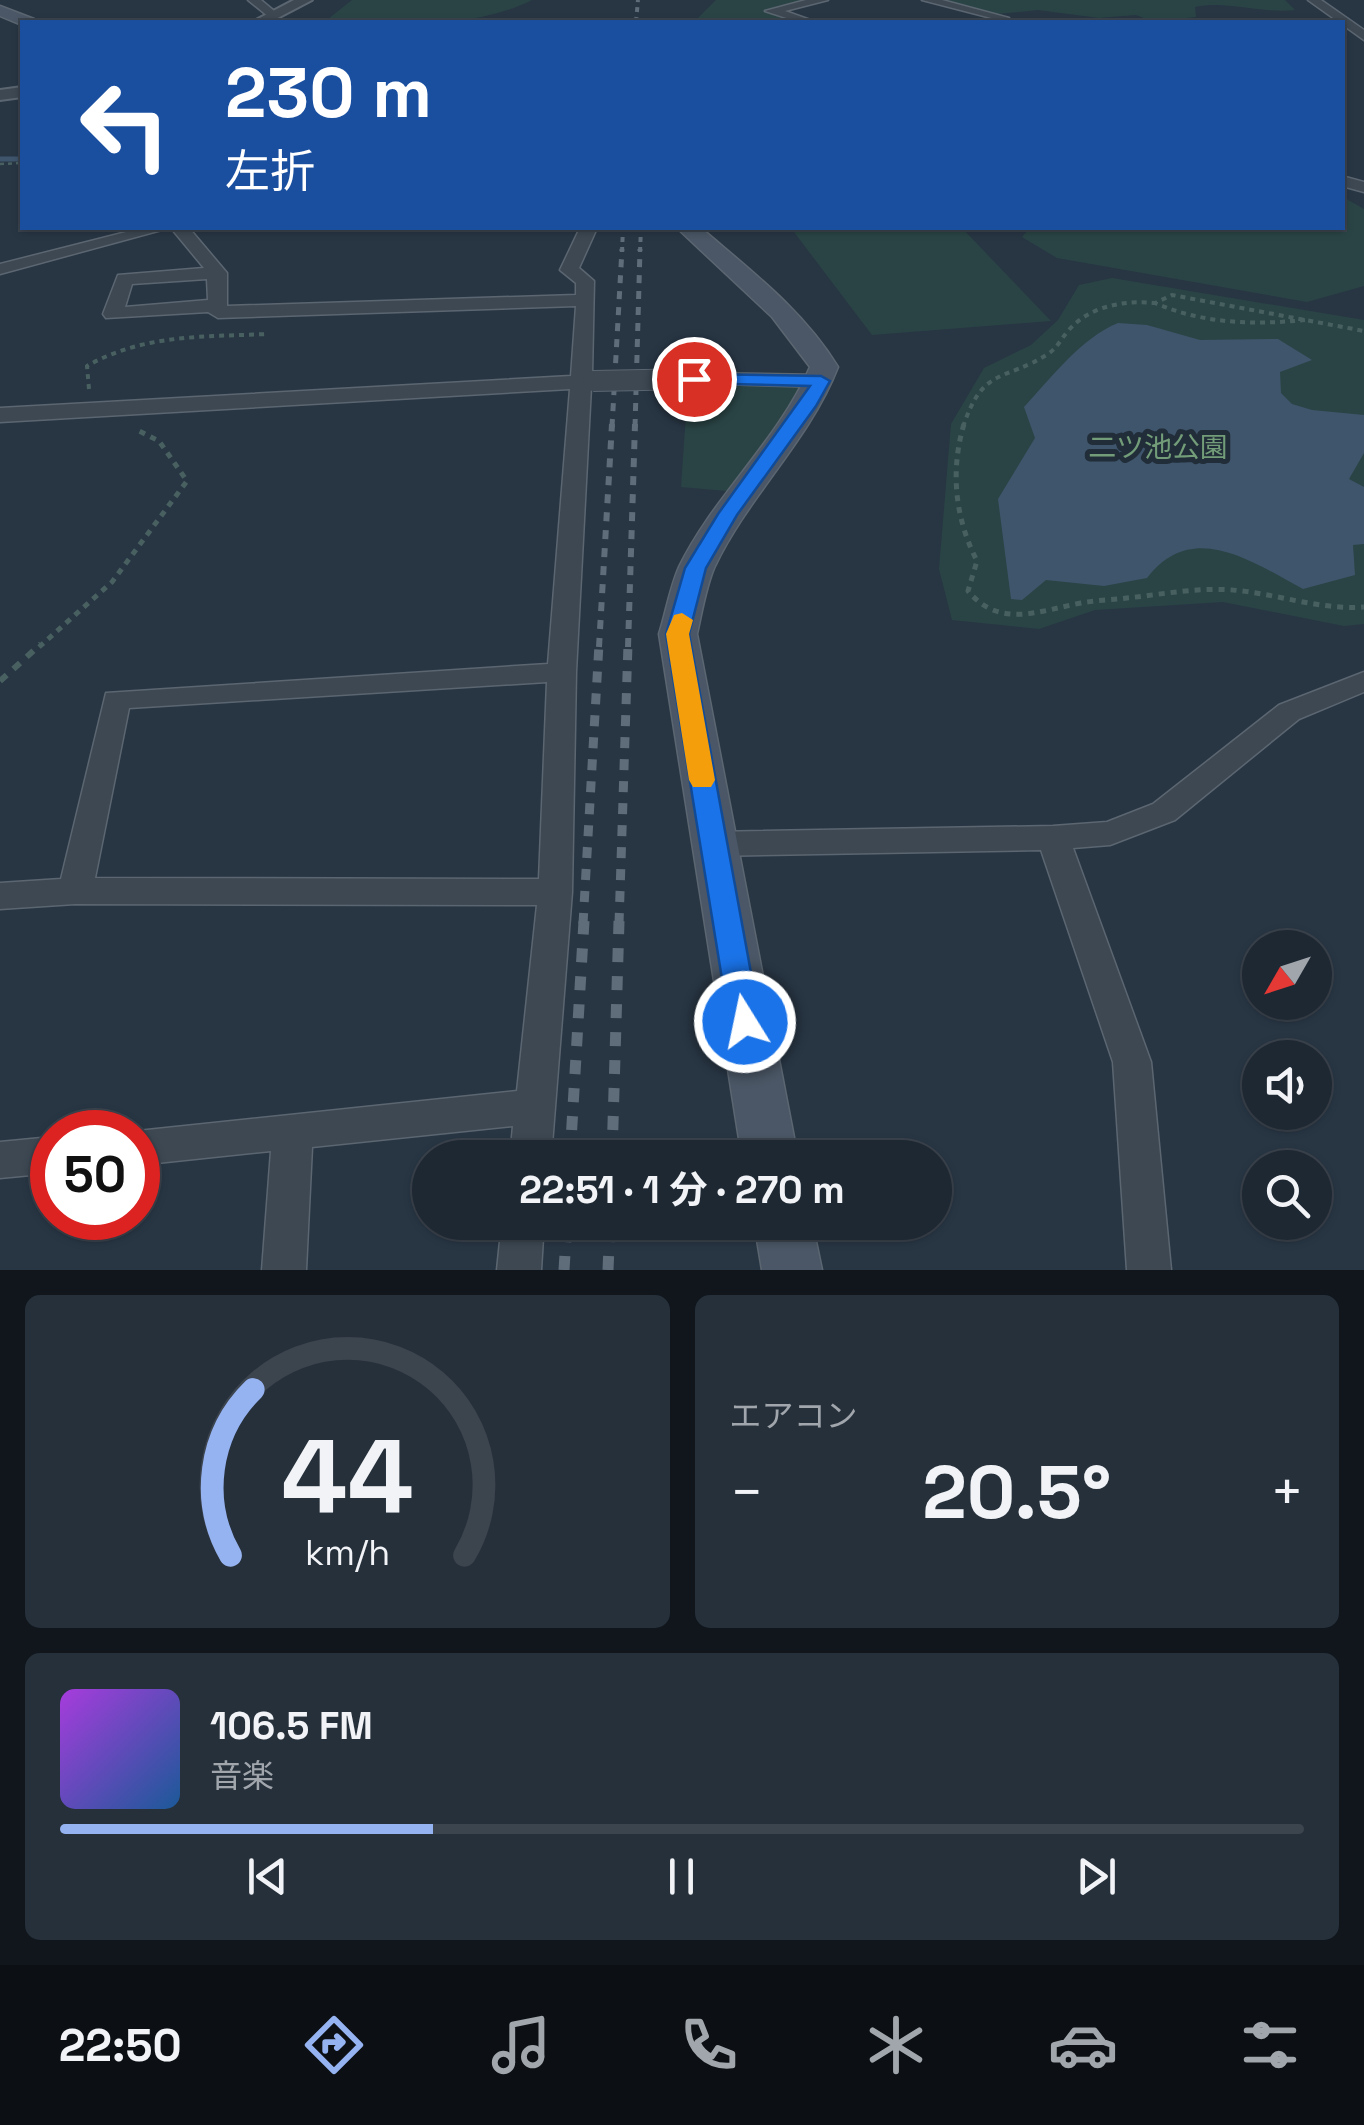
<!DOCTYPE html>
<html lang="ja">
<head>
<meta charset="utf-8">
<style>
  :root { --surface:#1e2833; --page:#26303b; --text:#f1f3f6; --muted:#a1a6ac; --line:#3c444e; --accent:#95b2f1 }
  body { margin:0; font-family:"Space Grotesk","Noto Sans JP",sans-serif; background:var(--page); color:var(--text); height:100vh; display:flex; flex-direction:column; font-size:38px; white-space:nowrap }
  * { box-sizing:border-box; margin:0 }
  p { font-size:32px; color:var(--muted) }
  .icon { flex:none; width:55px; height:55px; fill:none; stroke:currentColor; stroke-width:2; stroke-linecap:round; stroke-linejoin:round }
  .map { position:relative; height:1270px; overflow:hidden }
  .side { display:flex; flex-direction:column; gap:25px; padding:25px; background:#10161c; flex:1 }
  .side>* { flex:none }
  .top-card { position:absolute; left:20px; top:20px; width:1325px; height:210px; border-radius:0px; box-shadow:0 2px 8px #0004,0 0 0 2px var(--line); background:#1a4fa0; color:#fff; overflow:hidden }
  .needle { width:65px; rotate:231deg }
  .fabs { position:absolute; left:1242px; top:930px; display:grid; gap:20px }
  .fabs a { display:grid; place-items:center; width:90px; height:90px; border-radius:50%; background:var(--surface); box-shadow:0 2px 8px #0004,0 0 0 2px var(--line); font-size:50px }
  .speed { position:absolute; left:30px; top:1110px; display:flex; gap:20px; font-size:50px; font-weight:700; text-align:center }
  .speed>* { display:grid; place-content:center; width:130px; height:130px; border-radius:50%; background:var(--surface); box-shadow:0 2px 8px #0004,0 0 0 2px var(--line); line-height:1 }
  .speed .limit { border:15px solid #d22; background:#fff; color:#111 }
  .pin { position:absolute; display:grid; place-items:center; width:85px; height:85px; color:#fff; margin:-42px; border:5px solid #fff; border-radius:50%; box-shadow:0 2px 10px #0007 }
  .me { position:absolute; width:110px; margin:-55px; rotate:350deg; stroke-linejoin:round; filter:drop-shadow(0 0 8px #0008) }
  .turn { display:flex; align-items:center; gap:35px; height:210px; padding:0 40px; font-size:45px }
  .turn .icon { width:130px; height:130px; stroke-width:2.5 }
  .turn b { display:block; font-size:70px; line-height:85px }
  .big { font-size:75px; font-weight:700; line-height:1.1 }
  .side .widget { flex:1; display:flex; flex-direction:column; justify-content:center; gap:15px; min-width:0; padding:0 35px; border-radius:15px; background:var(--page) }
  .side .dial { align-items:center; gap:0 }
  .dial svg { height:260px; overflow:visible; fill:none; stroke:var(--line); stroke-width:7; stroke-linecap:round; text-anchor:middle }
  .dial text { fill:var(--text); stroke:none }
  .song { display:flex; align-items:center; gap:30px }
  .cover { width:120px; height:120px; border-radius:15px; background:linear-gradient(135deg,hsl(280 70% 55%),hsl(210 70% 35%)) }
  .played { height:10px; border-radius:5px; background:linear-gradient(90deg,var(--accent) 30%,var(--line) 30%) }
  .keys { display:flex; justify-content:space-around; direction:ltr }
  .heat { display:flex; justify-content:space-between; align-items:center; font-size:55px; direction:ltr }
  .side .tiles { flex:1; display:grid; gap:25px; grid-template-columns:1fr 1fr }
  .widget:last-child { grid-column:span 2 }
  .trip { position:absolute; left:412px; top:1140px; width:540px; height:100px; border-radius:50px; background:var(--surface); box-shadow:0 2px 8px #0004,0 0 0 2px var(--line); font-weight:700; line-height:100px; text-align:center }
  .tab-bar { display:flex; height:160px; justify-content:space-around; align-items:center; background:#0c1014; color:var(--muted) }
  .tab-bar .icon { width:70px; height:70px }
  .tab-bar .current { color:var(--accent) }
  .tab-bar b { font-size:45px; color:var(--text) }
  .map>svg:first-child { display:block }
  .green { fill:#2a4445 }
  .water { fill:#3f556c }
  .lines { fill:none; stroke-linecap:round; stroke-linejoin:round }
  .stream { stroke:#3f556c; stroke-width:5 }
  .minor-casing { stroke:#5b6671; stroke-width:3 }
  .tertiary-casing { stroke:#5b6671; stroke-width:4 }
  .secondary-casing { stroke:#5b6671; stroke-width:3 }
  .path-far3 { stroke:#496061; stroke-width:2.5; stroke-dasharray:4 4; stroke-linecap:butt }
  .path-far2 { stroke:#496061; stroke-width:4; stroke-dasharray:5 5; stroke-linecap:butt }
  .path-far1 { stroke:#496061; stroke-width:5; stroke-dasharray:6 6; stroke-linecap:butt }
  .path { stroke:#496061; stroke-width:6; stroke-dasharray:9 9; stroke-linecap:butt }
  .minor { fill:#3d4853; fill-rule:evenodd }
  .tertiary { fill:#3d4853; fill-rule:evenodd }
  .secondary { fill:#4b5766; fill-rule:evenodd }
  .rail-far4 { stroke:#5f6c7a; stroke-width:4; stroke-dasharray:5 5; stroke-linecap:butt }
  .rail-far3 { stroke:#5f6c7a; stroke-width:5; stroke-dasharray:8 8; stroke-linecap:butt }
  .rail-far2 { stroke:#5f6c7a; stroke-width:6; stroke-dasharray:9 9; stroke-linecap:butt }
  .rail-far1 { stroke:#5f6c7a; stroke-width:9; stroke-dasharray:11 11; stroke-linecap:butt }
  .rail { stroke:#5f6c7a; stroke-width:11; stroke-dasharray:14 14; stroke-linecap:butt }
  .minor-bridge-casing { stroke:#5b6671; stroke-width:22; stroke-linecap:butt }
  .minor-bridge { stroke:#3d4853; stroke-width:20 }
  .route { fill:#1a73e8; stroke:#114b97; stroke-width:2.5 }
  .slow { fill:#f59e0b }
  .labels { text-anchor:middle; dominant-baseline:central; stroke-width:10; stroke-linejoin:round; paint-order:stroke }
  .park-label { font-size:28px; fill:#729d78; stroke:#212d39 }
</style>
</head>
<body>
<div class="map">
<svg width="1364" height="1270" viewBox="0 0 1364 1270">
  <rect width="100%" height="100%" fill="#283644"/>
  <!-- green -->
  <g class="green">
    <path d="M352,0H532C479,27 387,30 328,19Z"/>
    <path d="M716,0H818L770,12L805,22L696,20Z"/>
    <path d="M938,0H1285L1295,10C1261,14 1228,0 1195,7L1196,17L1154,22L1136,15L1099,18L1038,10L997,14Z"/>
    <path d="M1343,197L1364,209V286L1307,302L1057,258L1022,237L1030,228H1342Z"/>
    <path d="M791,228H962L1051,321L872,335Z"/>
    <path d="M1112,278L1364,320V624L1344,626L1223,602L1095,610L1039,629L952,620L939,569L951,424L984,368L1031,345L1058,320L1079,285Z"/>
    <path d="M813,385L738,492L681,487L688,386Z"/>
  </g>
  <!-- water -->
  <path class="water" d="M1118,323L1147,325L1200,340L1278,339L1312,360L1280,372L1281,393L1292,404L1312,410L1364,415V453L1349,479L1364,487V544L1353,545L1355,575L1303,589C1251,561 1192,519 1147,578L1104,586L1046,580L1022,600L1011,599L998,499L1035,438L1024,407C1051,378 1081,338 1118,323Z"/>
  <g class="lines">
    <!-- stream -->
    <path class="stream" d="M0,159H22"/>
    <!-- minor casing -->
    <g class="minor-casing">
      <g id="minor">
        <path d="M248,0H261L279,15L269,17Z"/>
        <path d="M806,0H828L785,11L816,22H799L765,11Z"/>
        <path d="M922,0H942L1009,18L1003,21Z"/>
        <path d="M1308,0H1321L1364,30V40Z"/>
        <path d="M1342,176L1364,182V192L1342,186Z"/>
        <path d="M142,228H169L0,274V264Z"/>
        <path d="M171,228H189L227,273V306L576,295V283L560,270L580,228H597L579,268L594,281L592,375L603,381L591,387L576,672L572,892L551,1158H510L513,1126L312,1147L306,1270H262L271,1151L138,1165V1132H128L517,1091L537,905L75,904L0,909V883L61,879L106,693L548,664L570,389L0,422V408L571,376L576,306L218,318L208,312L106,318L103,314L118,275L204,268ZM207,279L208,300L125,307L132,284ZM547,682L539,879L95,878L129,708Z"/>
        <path d="M694,373L821,375L831,381L821,387L687,383L684,379Z"/>
        <path d="M1364,672V692L1299,719L1175,820L1110,845L1073,848L1151,1062L1171,1270H1127L1113,1062L1041,850L712,856L700,852L696,844L700,836L712,832L1053,826L1107,822L1153,804L1279,705Z"/>
        <path d="M52,1137V1173L0,1178V1142Z"/>
        <path d="M502,1222H544L541,1270H497Z"/>
      </g>
    </g>
    <!-- tertiary casing -->
    <g class="tertiary-casing">
      <g id="tertiary">
        <path d="M294,0H312L270,22H252Z"/>
        <path d="M22,87V97L0,100V90Z"/>
      </g>
    </g>
    <!-- secondary casing -->
    <g class="secondary-casing">
      <g id="secondary">
        <path d="M0,6L34,19L36,22L22,25L0,16Z"/>
        <path d="M677,228H701C751,271 803,310 838,367C809,441 749,495 715,566C706,586 702,612 697,634L798,1158H742L659,634C666,612 670,587 679,567C714,495 778,441 810,367L772,317Z"/>
        <path d="M754,1222H812L822,1270H762Z"/>
      </g>
    </g>
    <!-- path-far3 -->
    <path class="path-far3" d="M0,164L22,163"/>
    <!-- path-far2 -->
    <g class="path-far2">
      <path d="M1305,320C1253,325 1204,324 1155,303L1172,295L1364,331"/>
      <path d="M89,389L87,366C143,334 204,337 267,334"/>
      <path d="M963,427C983,366 1004,382 1048,354C1057,348 1061,339 1068,331C1089,306 1124,300 1155,303"/>
    </g>
    <!-- path-far1 -->
    <g class="path-far1">
      <path d="M964,424C950,471 955,518 977,561L968,591C1000,629 1038,611 1081,603C1096,600 1112,600 1127,598C1165,594 1204,586 1242,591C1284,596 1322,610 1364,607"/>
      <path d="M39,647L112,582L187,481L159,441L139,431"/>
    </g>
    <!-- path -->
    <path class="path" d="M0,681L41,644"/>
    <!-- minor -->
    <use href="#minor" class="minor"/>
    <!-- tertiary -->
    <use href="#tertiary" class="tertiary"/>
    <!-- secondary -->
    <use href="#secondary" class="secondary"/>
    <!-- rail-far4 -->
    <g class="rail-far4">
      <path d="M636,22L638,0"/>
      <path d="M622,252L623,228"/>
      <path d="M640,252L641,228"/>
    </g>
    <!-- rail-far3 -->
    <g class="rail-far3">
      <path d="M612,427L622,249"/>
      <path d="M635,427L640,249"/>
    </g>
    <!-- rail-far2 -->
    <g class="rail-far2">
      <path d="M599,647L612,424"/>
      <path d="M628,647L635,424"/>
    </g>
    <!-- rail-far1 -->
    <g class="rail-far1">
      <path d="M583,924L599,644"/>
      <path d="M619,924L628,644"/>
    </g>
    <!-- rail -->
    <g class="rail">
      <path d="M570,1158L584,921"/>
      <path d="M612,1158L619,921"/>
      <path d="M564,1270L567,1222"/>
      <path d="M608,1270L610,1222"/>
    </g>
    <!-- minor-bridge casing -->
    <g class="minor-bridge-casing">
      <path id="minor-bridge" d="M593,381L694,379"/>
    </g>
    <!-- minor-bridge -->
    <use href="#minor-bridge" class="minor-bridge"/>
  </g>
  <!-- route -->
  <path class="route" d="M694,374L821,376L830,381L816,406L737,515L706,568L689,634L760,1022L756,1031L745,1035L734,1031L729,1022L666,634L685,568L718,514L810,386L688,383V376Z"/>
  <!-- slow -->
  <path class="slow" d="M682,613L693,620L689,634L715,780L711,787H693L689,780L666,634L674,615Z"/>
  <g class="labels">
    <!-- park labels -->
    <g class="park-label">
      <text x="1158" y="447">二ツ池公園</text>
    </g>
  </g>
</svg>
<div class="fabs">
<a><svg class="needle" viewBox="-14 -14 28 28"><path d="M0-13l5 13h-10z" fill="#e53935"/><path d="M0 13l5-13h-10z" fill="#a1a6ac"/></svg></a>
<a><svg class="icon" aria-label="sound" viewBox="0 0 24 24"><path d="M4 9h4l5-4v14l-5-4H4zM17 9q2 3 0 6"/></svg></a>
<a><svg class="icon" aria-label="search" viewBox="0 0 24 24"><circle cx="10" cy="10" r="6"/><path d="M15 15l6 6"/></svg></a>
</div>
<div class="speed"><div class="limit">50</div></div>
<div class="pin" style="left:694px;top:379px;background:#d93025"><svg class="icon" aria-label="arrive" viewBox="0 0 24 24"><path d="M6 21V4h12l-3 4 3 4H6"/></svg></div>
<svg class="me" style="left:745px;top:1022px" viewBox="-20 -20 40 40"><circle r="17" fill="#1a73e8" stroke="#fff" stroke-width="3"/><path d="M0-11L8 9 0 5-8 9z" fill="#fff"/></svg>
<div class="trip">22:51 · 1 分 · 270 m</div>
<div class="top-card">
<div class="turn"><svg class="icon" aria-label="left" viewBox="0 0 24 24"><path d="M17 20v-9H6M10 6l-5 5 5 5"/></svg><div><b>230 m</b>左折</div></div>
</div>
</div>
<section class="side">
<div class="tiles">
<div class="widget dial"><svg viewBox="0 0 100 80">
<path d="M14 69A42 42 0 1 1 86 69"/>
<path d="M14 69A42 42 0 0 1 21 18" stroke="#95b2f1"/>
<text x="50" y="56" font-size="32" font-weight="700">44</text>
<text x="50" y="72" font-size="11">km/h</text>
</svg></div>
<div class="widget"><p>エアコン</p>
<div class="heat"><a>−</a><b class="big">20.5°</b><a>+</a></div>
</div>
<div class="widget">
<div class="song"><i class="cover"></i><div><b>106.5 FM</b><p>音楽</p></div></div>
<div class="played"></div>
<div class="keys"><svg class="icon" aria-label="previous" viewBox="0 0 24 24"><path d="M18 5L8 12l10 7zM5 5v14"/></svg><svg class="icon" aria-label="pause" viewBox="0 0 24 24"><path d="M8 5v14M16 5v14"/></svg><svg class="icon" aria-label="next" viewBox="0 0 24 24"><path d="M6 5l10 7-10 7zM19 5v14"/></svg></div>
</div>
</div>
</section>
<nav class="tab-bar">
<b>22:50</b>
<svg class="icon current" aria-label="directions" viewBox="0 0 24 24"><path d="M12 3l9 9-9 9-9-9zM9 14v-3h6M13 9l2 2-2 2"/></svg>
<svg class="icon" aria-label="music" viewBox="0 0 24 24"><path d="M9 18V5l10-2v13"/><circle cx="6" cy="18" r="3"/><circle cx="16" cy="16" r="3"/></svg>
<svg class="icon" aria-label="phone" viewBox="0 0 24 24"><path d="M5 4h4l2 5-3 2q2 4 5 5l2-3 5 2v4C11 20 4 13 5 4z"/></svg>
<svg class="icon" aria-label="climate" viewBox="0 0 24 24"><path d="M12 3v18M4 7l16 10M4 17L20 7"/></svg>
<svg class="icon" aria-label="car" viewBox="0 0 24 24"><path d="M5 17H2v-5l4-1 3-4h7l3 4 3 1v5h-3M9 17h6M6 11h13"/><circle cx="7" cy="17" r="2"/><circle cx="17" cy="17" r="2"/></svg>
<svg class="icon" aria-label="filters" viewBox="0 0 24 24"><path d="M4 7h16M4 17h16"/><circle cx="9" cy="7" r="2"/><circle cx="15" cy="17" r="2"/></svg>
</nav>
</body>
</html>
